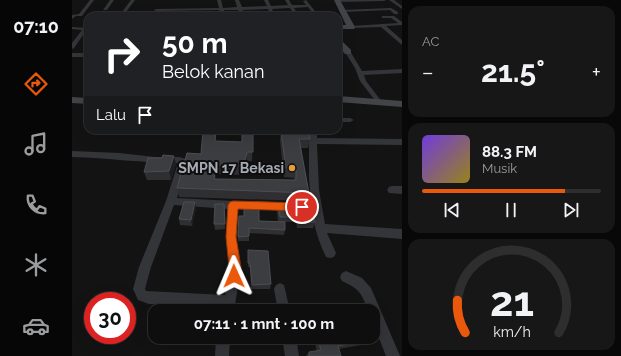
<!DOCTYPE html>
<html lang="id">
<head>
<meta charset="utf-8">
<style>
  :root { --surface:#0e0e0f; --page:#171718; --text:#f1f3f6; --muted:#9b9c9e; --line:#2e2e2f; --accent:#ea580c }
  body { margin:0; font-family:Raleway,sans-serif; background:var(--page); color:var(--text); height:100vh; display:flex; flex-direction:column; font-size:15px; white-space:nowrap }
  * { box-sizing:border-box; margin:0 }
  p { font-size:13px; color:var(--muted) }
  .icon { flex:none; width:22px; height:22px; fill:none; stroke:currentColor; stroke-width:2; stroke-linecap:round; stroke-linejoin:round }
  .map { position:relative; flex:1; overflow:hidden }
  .drawer { display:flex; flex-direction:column; gap:6px; padding:6px; background:#080808; width:219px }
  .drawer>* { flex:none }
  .guide { position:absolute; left:12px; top:12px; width:258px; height:122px; border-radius:12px; box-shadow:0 4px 16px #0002,0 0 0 1px var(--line); background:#202124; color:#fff; overflow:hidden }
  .speed { position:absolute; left:12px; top:292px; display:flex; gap:8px; font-size:20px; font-weight:700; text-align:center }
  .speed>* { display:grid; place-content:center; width:52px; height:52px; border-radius:50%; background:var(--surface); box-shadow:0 4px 16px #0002,0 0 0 1px var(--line); line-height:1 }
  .speed .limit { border:6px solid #d22; background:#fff; color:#111 }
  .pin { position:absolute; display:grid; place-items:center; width:34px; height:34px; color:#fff; margin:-17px; border:2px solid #fff; border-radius:50%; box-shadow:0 1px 4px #0007 }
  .me { position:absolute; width:44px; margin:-22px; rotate:359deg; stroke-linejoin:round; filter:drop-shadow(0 0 3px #0008) }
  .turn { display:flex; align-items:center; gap:14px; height:84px; padding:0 12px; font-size:18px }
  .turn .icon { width:52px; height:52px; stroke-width:2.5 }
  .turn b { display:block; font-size:28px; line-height:34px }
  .then { display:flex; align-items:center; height:38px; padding:0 12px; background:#0003; gap:8px; font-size:15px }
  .big { font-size:30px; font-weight:700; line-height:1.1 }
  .drawer .widget { flex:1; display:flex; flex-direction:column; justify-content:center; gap:6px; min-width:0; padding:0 14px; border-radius:12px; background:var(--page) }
  .drawer .dial { align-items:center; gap:0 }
  .dial svg { height:104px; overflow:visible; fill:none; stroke:var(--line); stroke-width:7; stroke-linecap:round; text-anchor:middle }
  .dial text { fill:var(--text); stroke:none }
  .song { display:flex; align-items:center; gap:12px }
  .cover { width:48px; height:48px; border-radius:6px; background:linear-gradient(135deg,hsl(260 70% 55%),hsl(50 70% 35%)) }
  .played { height:4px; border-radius:2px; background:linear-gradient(90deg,var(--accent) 80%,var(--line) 80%) }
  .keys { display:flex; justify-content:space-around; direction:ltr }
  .heat { display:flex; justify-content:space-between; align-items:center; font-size:22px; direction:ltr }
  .trip { position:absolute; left:76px; top:304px; width:232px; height:40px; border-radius:12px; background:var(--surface); box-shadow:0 4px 16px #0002,0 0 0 1px var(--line); font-weight:700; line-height:40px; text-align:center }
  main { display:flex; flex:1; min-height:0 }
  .menu { display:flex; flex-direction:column; width:72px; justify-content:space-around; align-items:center; background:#060606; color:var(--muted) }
  .menu .icon { width:28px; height:28px }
  .menu .on { color:var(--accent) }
  .menu b { font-size:18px; color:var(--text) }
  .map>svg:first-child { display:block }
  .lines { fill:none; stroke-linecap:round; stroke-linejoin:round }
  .street { fill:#343539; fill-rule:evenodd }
  .secondary { fill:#424448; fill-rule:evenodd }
  .wall { fill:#2f2f32 }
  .shaded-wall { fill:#1e1e20 }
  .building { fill:#3c3d40; stroke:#4c4e52 }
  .route { fill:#ea580c; stroke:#983908 }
  .poi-dot { fill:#e29d3d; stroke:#0e0e0f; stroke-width:1.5 }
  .labels { text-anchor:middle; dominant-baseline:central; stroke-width:4; stroke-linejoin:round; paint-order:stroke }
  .poi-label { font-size:14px; font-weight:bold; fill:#a5abb3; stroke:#0e0e0f; text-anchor:end }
</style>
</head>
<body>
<main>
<nav class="menu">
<b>07:10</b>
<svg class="icon on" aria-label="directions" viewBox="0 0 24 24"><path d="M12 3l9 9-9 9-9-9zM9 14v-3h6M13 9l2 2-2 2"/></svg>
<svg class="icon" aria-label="music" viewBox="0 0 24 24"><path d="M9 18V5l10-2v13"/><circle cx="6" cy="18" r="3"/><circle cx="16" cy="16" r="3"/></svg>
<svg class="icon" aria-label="phone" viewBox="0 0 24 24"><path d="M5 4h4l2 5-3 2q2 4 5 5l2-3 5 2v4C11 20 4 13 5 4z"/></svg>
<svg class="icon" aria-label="climate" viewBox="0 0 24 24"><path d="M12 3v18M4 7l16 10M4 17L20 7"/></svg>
<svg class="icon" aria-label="car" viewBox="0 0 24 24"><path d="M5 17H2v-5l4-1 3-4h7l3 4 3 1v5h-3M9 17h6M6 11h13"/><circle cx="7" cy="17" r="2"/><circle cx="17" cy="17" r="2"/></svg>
</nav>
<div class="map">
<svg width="330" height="356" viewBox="0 0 330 356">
  <rect width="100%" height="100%" fill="#131314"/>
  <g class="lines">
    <!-- street -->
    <g class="street">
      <path d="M18,0H22L10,16H4L0,19V15L7,14Z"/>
      <path d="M38,0H42L35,10H31Z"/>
      <path d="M59,0H63L54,12V16H50V12Z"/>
      <path d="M145,0H149L151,8L165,7L163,0H167L170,7L195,6L192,0H196L199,6L216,5L213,0H217L220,5H234L231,1L234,0L247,16H243L236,7L222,8L227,16H223L218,8L200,9L203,16H199L196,9L171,10L173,16H169L166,10H152L153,16H149L147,10L84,11L82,10L84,9L147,8Z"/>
      <path d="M264,0H314L312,1L265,2L263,1Z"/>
      <path d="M317,0H322L330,6V9Z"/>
      <path d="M319,8L326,12V14H322L318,10L270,12L268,11L270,10Z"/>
      <path d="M310,16H322L330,22V25L314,26L330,40V45L309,27L279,28L277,27L279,26L326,23L319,18H310Z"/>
      <path d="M0,27L16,28L2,48L0,49V43L10,30L0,29Z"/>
      <path d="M274,51H278L290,71L330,69V73L292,75L294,81L310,102L309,103H305L288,81L283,68L273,52Z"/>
      <rect x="0" y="53" width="16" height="4"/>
      <path d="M266,118H278L282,120L278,122H266Z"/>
      <path d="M237,130H245V138L330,139V145L245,144L247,190L253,224L330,229V239L255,233L264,253L262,257L258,258L254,257C247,242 242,227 240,211L166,209L164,237L169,267L162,311H150V307L77,304L66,300L61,289L67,267L94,201L106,163C71,163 35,158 0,157V151L47,153L83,157H107L114,159L115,161L105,198L161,201L239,203L237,178ZM102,205L156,209L154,237L157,267L153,295L74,291L73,289L79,267Z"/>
      <path d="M320,186H330V194L317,193L315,190L317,187Z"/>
      <path d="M274,271L290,278L299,288L328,356H314L301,323V311H296C290,294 288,289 270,281L268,277L270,273Z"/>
      <path d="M208,283L212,285L218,311H206L202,289L204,285Z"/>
      <path d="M144,337H158L157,356H143Z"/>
      <path d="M210,337H224L227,356H213Z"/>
    </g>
    <!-- secondary -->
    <g class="secondary">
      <path d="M262,0H268L283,27L282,29H266V25H274Z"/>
      <path d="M266,40H269L279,50V54H273L266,46Z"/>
      <path d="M266,96L330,101V107L266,102Z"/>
      <path d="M0,97L16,98V104L0,103Z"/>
    </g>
  </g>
  <!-- wall -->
  <g class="wall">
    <path d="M131,130H144V141L170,142L181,134L180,161H175L172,175L144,174L143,179L222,180V178L212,177L208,140L209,131L238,139L236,148H229L237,193L234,201L107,197L105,188L129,154Z"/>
    <path d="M104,164L99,180H75L72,172Z"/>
    <path d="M123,202L124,208L120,226L108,225L107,219Z"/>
    <path d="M152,204L153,229L143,230L142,224Z"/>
    <path d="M206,206L243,222L241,228H225L224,222H213V230L212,235L177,233V241H166V232L187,221L206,222L205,212Z"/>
    <path d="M176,250L199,284L198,289H179L178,267H176Z"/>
    <path d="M241,337H293L294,341L289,345L267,349L269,356H234L237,352L245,351Z"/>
  </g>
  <!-- shaded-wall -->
  <g class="shaded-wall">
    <path d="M144,130V149L143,141Z"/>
    <path d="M175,152V161L172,175V166Z"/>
    <path d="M102,156L104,164L99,180L97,171Z"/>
    <path d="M144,165V174L142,188V179Z"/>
    <path d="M123,202L124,208L120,226L119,220Z"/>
  </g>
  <!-- building -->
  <g class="building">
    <path d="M131,130H144L143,141L170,142V133L181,134V152H175L172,166L144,165L142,179L224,180V169L214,168L209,131H236L238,139H227L237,193L105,188L115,153L129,154Z"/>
    <path d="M91,155L102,156L97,171L72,172L76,158H90Z"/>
    <path d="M112,202H123L119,220L107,219Z"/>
    <path d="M143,204H152L153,224H142Z"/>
    <path d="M172,205L187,206V221L213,222V230L177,228V236L166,237V232L167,216H172Z"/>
    <path d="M206,206L239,207L243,222L227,223L225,217H208Z"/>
    <path d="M176,250L196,251L199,284L180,285L178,263H176Z"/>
    <path d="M245,337H293L294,341L266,346L269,356H237V352L249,350Z"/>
  </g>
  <!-- route -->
  <path class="route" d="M161,201L230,203L234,204L235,207L234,210L230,211L166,209L164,237L169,267L166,280L162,282L158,280L156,276L157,267L154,237L156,205L158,202Z"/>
  <!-- markers -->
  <circle class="poi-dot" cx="220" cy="168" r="4"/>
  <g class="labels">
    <!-- poi labels -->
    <g class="poi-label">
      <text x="212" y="168">SMPN 17 Bekasi</text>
    </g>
  </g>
</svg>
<div class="speed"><div class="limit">30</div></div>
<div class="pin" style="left:230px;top:207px;background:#d93025"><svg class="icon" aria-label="arrive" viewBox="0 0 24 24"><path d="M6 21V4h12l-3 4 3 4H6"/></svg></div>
<svg class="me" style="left:162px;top:276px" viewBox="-20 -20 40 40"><path d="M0-17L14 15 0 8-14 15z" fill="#ea580c" stroke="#fff" stroke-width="4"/></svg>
<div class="trip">07:11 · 1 mnt · 100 m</div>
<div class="guide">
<div class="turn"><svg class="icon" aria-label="right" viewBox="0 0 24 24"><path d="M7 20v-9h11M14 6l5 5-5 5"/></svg><div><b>50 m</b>Belok kanan</div></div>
<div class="then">Lalu<svg class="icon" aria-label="arrive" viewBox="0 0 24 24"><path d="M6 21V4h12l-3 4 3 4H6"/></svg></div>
</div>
</div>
<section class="drawer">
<div class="widget"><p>AC</p>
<div class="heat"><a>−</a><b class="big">21.5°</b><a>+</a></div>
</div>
<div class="widget">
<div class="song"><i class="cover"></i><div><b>88.3 FM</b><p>Musik</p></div></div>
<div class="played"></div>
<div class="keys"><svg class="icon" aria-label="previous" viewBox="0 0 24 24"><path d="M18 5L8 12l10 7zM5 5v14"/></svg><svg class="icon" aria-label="pause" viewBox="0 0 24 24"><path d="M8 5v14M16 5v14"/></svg><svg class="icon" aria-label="next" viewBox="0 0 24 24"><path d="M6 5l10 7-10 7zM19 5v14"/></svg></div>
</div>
<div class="widget dial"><svg viewBox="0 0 100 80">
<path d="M14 69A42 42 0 1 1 86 69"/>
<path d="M14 69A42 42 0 0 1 8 44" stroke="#ea580c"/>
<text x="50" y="56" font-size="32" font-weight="700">21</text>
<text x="50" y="72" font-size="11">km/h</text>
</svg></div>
</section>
</main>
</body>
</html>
